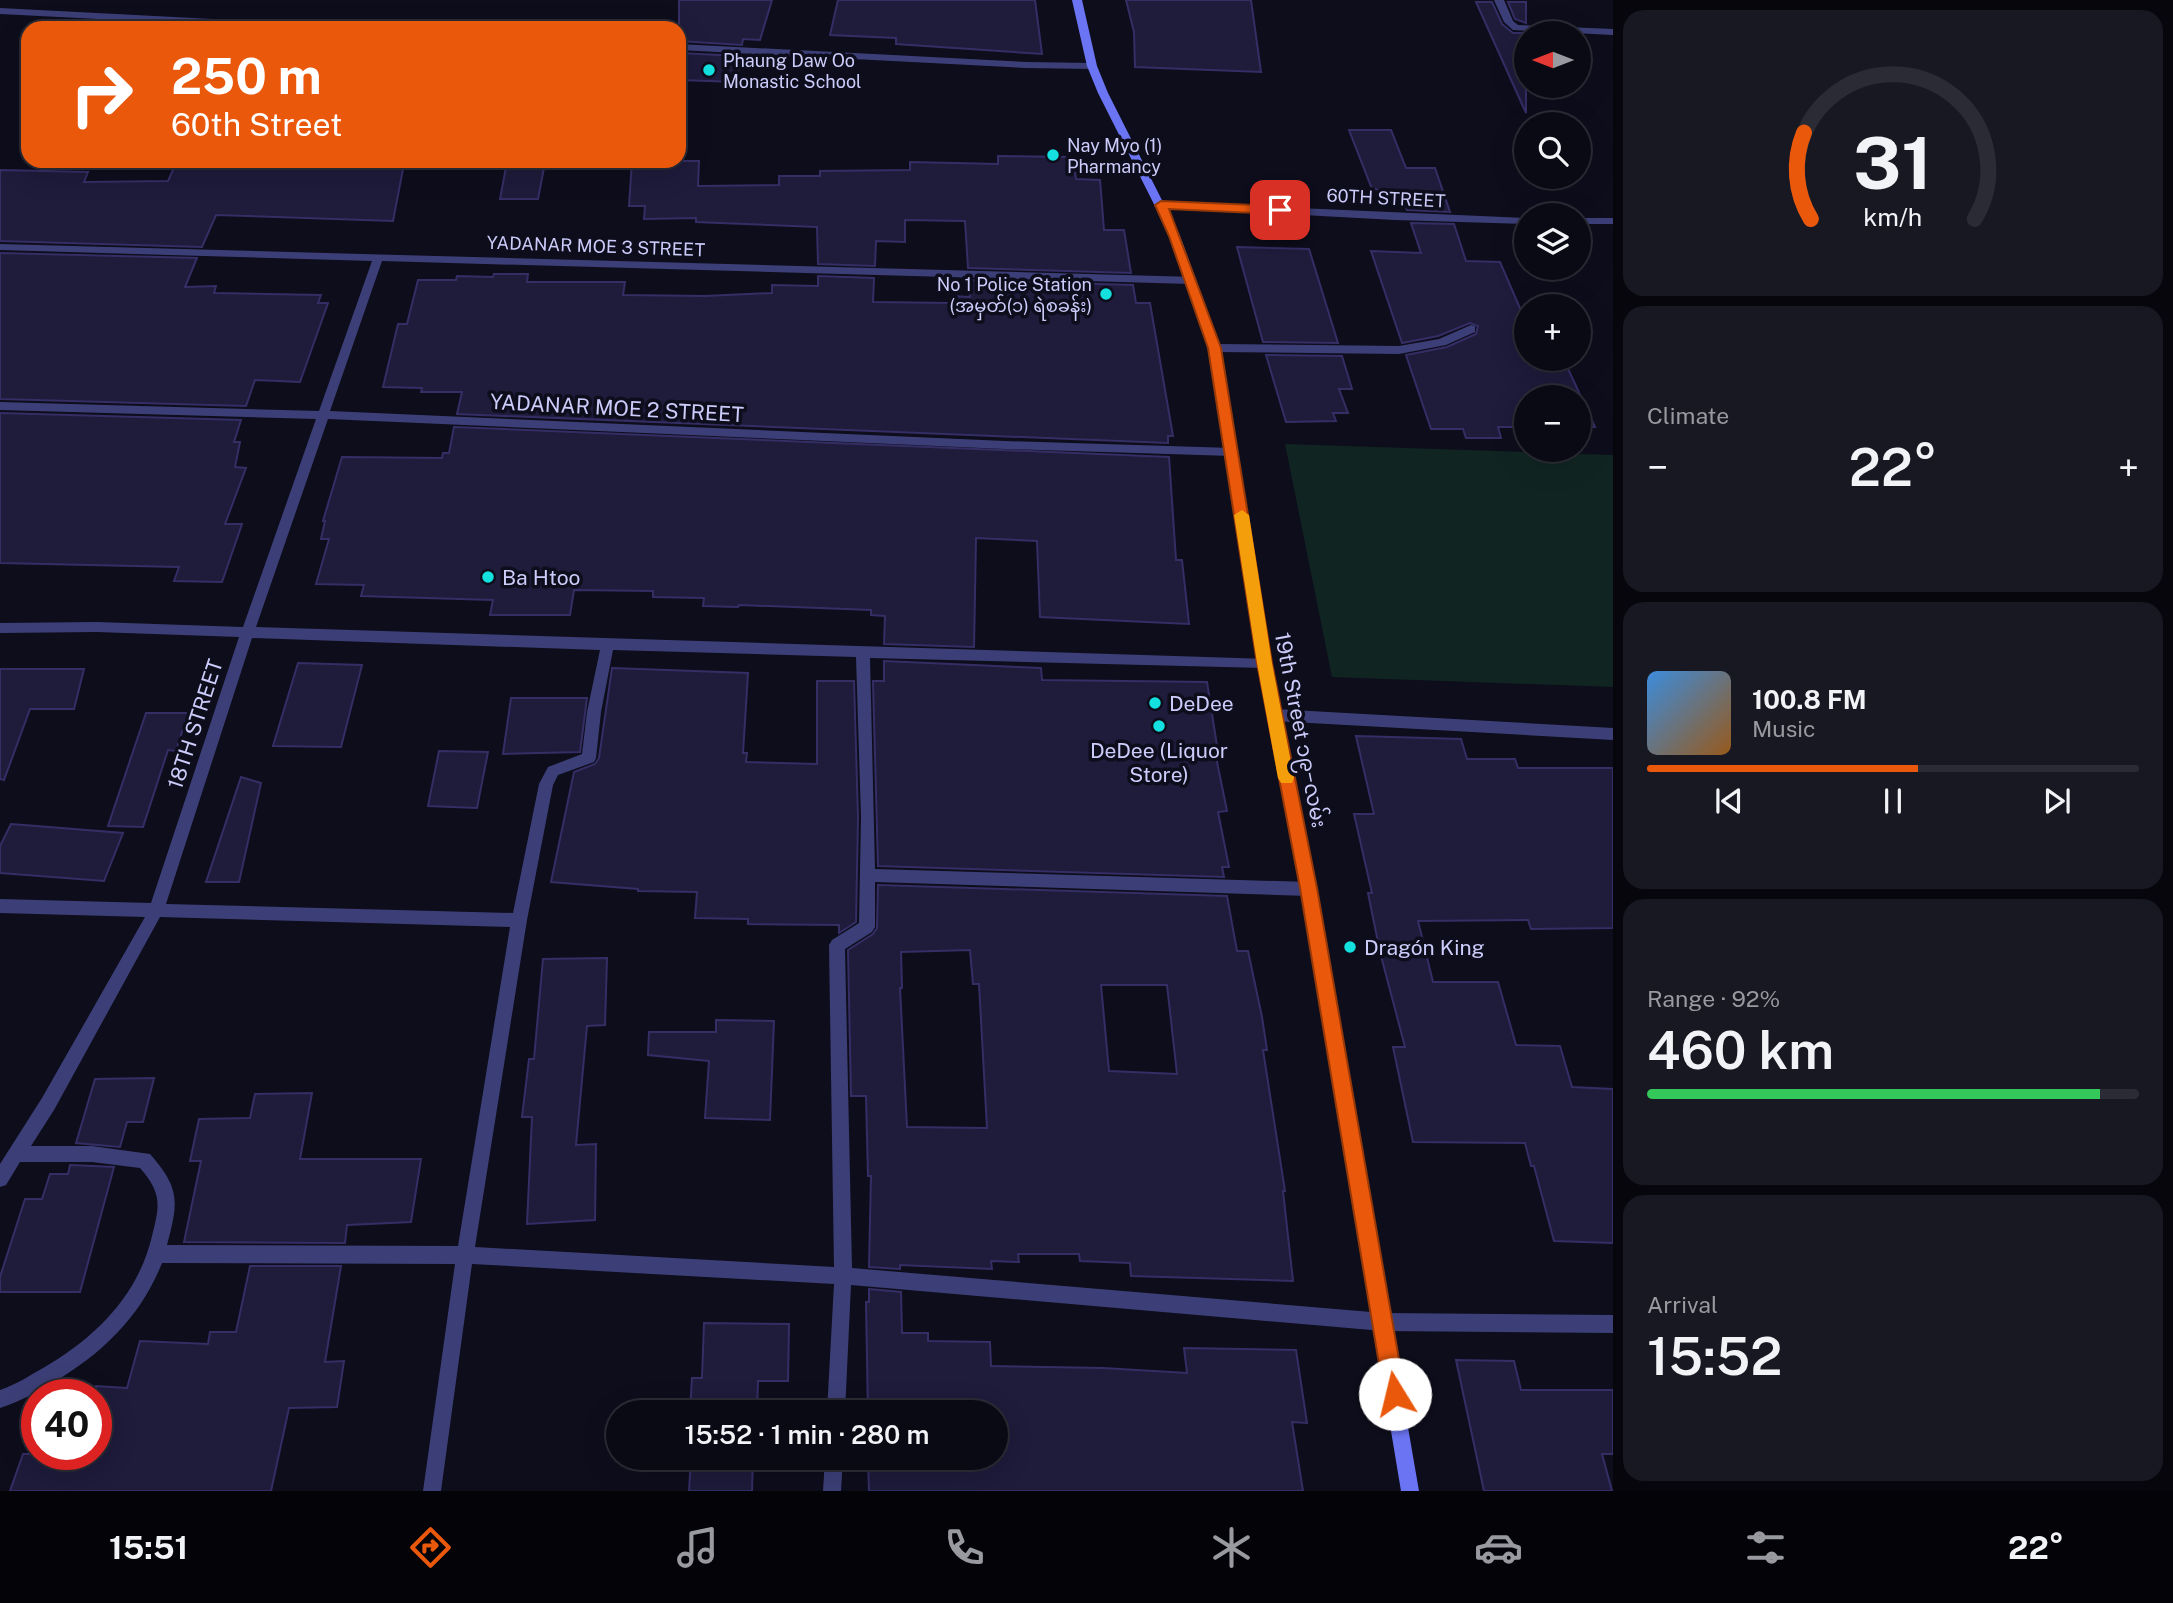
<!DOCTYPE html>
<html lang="en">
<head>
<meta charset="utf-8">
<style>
  :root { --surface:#0a0a15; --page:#181822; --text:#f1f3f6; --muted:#999aa0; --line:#2a2b34; --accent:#ea580c }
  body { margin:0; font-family:"Public Sans","Noto Sans Myanmar",sans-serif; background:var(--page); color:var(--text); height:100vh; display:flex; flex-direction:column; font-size:26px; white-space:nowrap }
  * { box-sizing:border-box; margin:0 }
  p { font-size:23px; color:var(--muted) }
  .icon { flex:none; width:38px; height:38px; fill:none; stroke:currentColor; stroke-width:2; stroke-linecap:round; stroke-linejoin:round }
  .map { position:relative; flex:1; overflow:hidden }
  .sheet { display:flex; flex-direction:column; gap:10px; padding:10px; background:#06060c; width:560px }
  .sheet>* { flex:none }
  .top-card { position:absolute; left:21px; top:21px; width:665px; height:147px; border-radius:21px; box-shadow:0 7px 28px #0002,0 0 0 2px var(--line); background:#ea580c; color:#fff; overflow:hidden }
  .needle { width:46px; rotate:270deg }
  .tools { position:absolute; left:1514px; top:21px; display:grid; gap:14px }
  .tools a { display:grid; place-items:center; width:77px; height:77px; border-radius:50%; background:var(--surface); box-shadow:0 7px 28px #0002,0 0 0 2px var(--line); font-size:35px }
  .speed { position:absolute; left:21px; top:1379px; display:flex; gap:14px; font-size:35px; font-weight:700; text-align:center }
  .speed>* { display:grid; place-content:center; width:91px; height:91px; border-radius:50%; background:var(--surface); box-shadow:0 7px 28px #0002,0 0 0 2px var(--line); line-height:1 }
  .speed .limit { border:10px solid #d22; background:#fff; color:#111 }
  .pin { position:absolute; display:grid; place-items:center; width:60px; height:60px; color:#fff; margin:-30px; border-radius:14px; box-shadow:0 4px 10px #0006 }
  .me { position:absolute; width:77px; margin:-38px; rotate:351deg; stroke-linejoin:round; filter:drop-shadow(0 0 5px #0008) }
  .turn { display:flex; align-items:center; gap:24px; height:147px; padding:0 35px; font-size:32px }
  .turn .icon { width:91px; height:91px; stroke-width:2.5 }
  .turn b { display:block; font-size:49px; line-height:60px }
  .big { font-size:52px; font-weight:600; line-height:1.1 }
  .sheet .card { flex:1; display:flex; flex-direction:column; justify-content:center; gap:10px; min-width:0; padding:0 24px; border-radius:21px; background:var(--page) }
  .sheet .dial { align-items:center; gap:0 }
  .dial svg { height:182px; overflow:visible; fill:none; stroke:var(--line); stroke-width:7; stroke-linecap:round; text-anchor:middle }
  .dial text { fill:var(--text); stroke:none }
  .song { display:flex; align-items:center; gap:21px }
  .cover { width:84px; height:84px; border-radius:10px; background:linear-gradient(135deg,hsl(210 70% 55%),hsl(30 70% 35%)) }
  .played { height:7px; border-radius:4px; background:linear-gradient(90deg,var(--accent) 55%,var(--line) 55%) }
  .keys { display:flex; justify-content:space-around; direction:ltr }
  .heat { display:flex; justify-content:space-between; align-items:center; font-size:38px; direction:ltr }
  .charge { height:10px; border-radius:5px; background:linear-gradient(90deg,#34c759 92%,var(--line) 0) }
  .trip { position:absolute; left:606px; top:1400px; width:402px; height:70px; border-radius:35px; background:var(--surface); box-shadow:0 7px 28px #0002,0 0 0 2px var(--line); font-weight:600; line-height:70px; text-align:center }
  .menu { display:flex; height:112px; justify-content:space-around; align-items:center; background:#040408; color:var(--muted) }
  .menu .icon { width:49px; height:49px }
  .menu .active { color:var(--accent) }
  .menu b { font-size:32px; color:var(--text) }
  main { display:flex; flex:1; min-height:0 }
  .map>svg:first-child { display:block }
  .green { fill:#102522 }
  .building { fill:#1e1b3b; stroke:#342e65; stroke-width:2; fill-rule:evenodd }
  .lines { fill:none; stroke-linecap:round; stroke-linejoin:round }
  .street { fill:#3c3f77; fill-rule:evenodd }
  .secondary { fill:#6b75f3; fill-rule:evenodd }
  .route { fill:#ea580c; stroke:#983908; stroke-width:2 }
  .slow { fill:#f59e0b }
  .poi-dot { fill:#13e0df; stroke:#0e0d1c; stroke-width:2.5 }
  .labels { text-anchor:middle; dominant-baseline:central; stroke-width:7; stroke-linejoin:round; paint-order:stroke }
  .far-poi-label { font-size:18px; fill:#ccccfb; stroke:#0e0d1c; text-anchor:start }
  .far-street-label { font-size:18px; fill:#ccccfb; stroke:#0e0d1c }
  .street-label { font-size:21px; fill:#ccccfb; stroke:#0e0d1c }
  .poi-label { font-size:21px; fill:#ccccfb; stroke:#0e0d1c; text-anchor:start }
</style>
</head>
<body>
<main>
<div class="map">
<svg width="1613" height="1491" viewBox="0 0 1613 1491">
  <rect width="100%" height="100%" fill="#0e0d1c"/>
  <!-- green -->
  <path class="green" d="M1285,444L1613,455V687L1332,677Z"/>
  <!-- building -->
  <g class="building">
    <path d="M679,0H772L760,40L743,39L742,45L679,41Z"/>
    <path d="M838,0H1035L1042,54L896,44V38L830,35Z"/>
    <path d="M1126,0H1251L1261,72L1135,67L1134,32Z"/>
    <path d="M1476,2H1492L1502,24L1513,33H1526V113Z"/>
    <path d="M1508,2H1526V23L1515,19Z"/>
    <path d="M679,53L740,56L737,82L679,80Z"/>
    <path d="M1349,130H1391L1406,168H1435L1450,212L1407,210L1401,192L1372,189Z"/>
    <path d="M998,156L1073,157L1076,179L1100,180L1104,230H1124L1131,273L968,268L965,221L905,220V242L876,241L875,266L818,264L817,227L696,222V218L644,219L645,206H629L632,161H699L698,186L779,185V176H820V171L910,170V162L998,164Z"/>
    <path d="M177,161L372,163L370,169H403L393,221L216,215L202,247L0,241V170L88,172L84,182L168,181Z"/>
    <path d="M507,162L545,163L538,199H500Z"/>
    <path d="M1411,223L1454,224L1466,261L1500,262L1526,322V359L1564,360L1595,427H1578V397H1526V427H1498L1501,438H1466L1463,429H1431L1406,355L1447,347L1476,334L1478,326L1470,323L1438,336L1402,343L1371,251L1421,253Z"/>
    <path d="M1237,247L1309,249L1338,343L1263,342Z"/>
    <path d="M0,253L197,258L185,287L216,286L214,293L321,295L318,303H328L300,382L255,380L246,406L0,399Z"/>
    <path d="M494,274H528L527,282H625L623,295L705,296L772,293V285L818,286V276L874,278L873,302L953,303V296L970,297L969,280L1133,285L1136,303H1150L1173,436H1168V443L457,414L462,392H421L422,388L383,387L398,324H407L418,280H456L457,276L493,277Z"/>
    <path d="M1266,355L1342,356L1352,389H1339L1348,413H1333L1336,421L1286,422Z"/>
    <path d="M0,413L241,420L234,442H240L235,467L246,468L225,524H242L222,582L174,581L179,567L0,563Z"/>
    <path d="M454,427L1169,457L1176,560H1182L1189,624L1040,617L1037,541L976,538L974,647L884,644L885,616L871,615V610L739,605L738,607L703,606L704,598L653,597V591L574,590L570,615H490L493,600L361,596L364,585L316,584L329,539H321L325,521H323L342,457L442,458L443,453H449Z"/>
    <path d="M884,661L1041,668L1042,680L1207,682L1218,752H1215L1227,811L1218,812L1229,867H1222L1224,877L878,866L873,681H884Z"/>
    <path d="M298,663L362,665L341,747L273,746Z"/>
    <path d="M612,668L748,673L743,753H747L746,762L817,764V681H854L858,817L856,922L839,933V925L748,924V919L695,918L697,892L638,891V889L551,882L574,772L595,764L599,758Z"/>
    <path d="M0,669H84L74,709H30L4,780L0,779Z"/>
    <path d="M511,698H587L580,752L503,754Z"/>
    <path d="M146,713H188L176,751L168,750L143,827L108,826Z"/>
    <path d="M1356,736L1461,739L1467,759H1515L1518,768H1613V928L1531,929L1528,920L1418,921L1433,982H1498L1516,1045L1560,1046L1572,1087L1613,1089V1243L1554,1241L1534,1166H1531L1525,1143L1413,1142L1393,1047H1405L1380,952L1368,893H1372L1354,814H1374Z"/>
    <path d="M439,751L488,752L477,808L428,806Z"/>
    <path d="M241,777L261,783L239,882H206Z"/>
    <path d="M11,824L123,833L104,881L0,873V846Z"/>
    <path d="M878,885L1227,896L1237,951H1248L1262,1017L1267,1050H1263L1285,1191H1283L1293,1281L1131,1276L1130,1263L1080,1261L1079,1254H1018L1019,1262L991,1261L992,1269L900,1265V1269L869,1267L871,1176H868L866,1096H851L848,950L873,934L877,928ZM970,950L973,984H979L987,1128L907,1127L900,988H902L901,952ZM1101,985H1167L1177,1074L1109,1071Z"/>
    <path d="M607,958L605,1025L587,1026L576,1145L596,1144L595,1220L527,1224L532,1117H522L529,1059H534L543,959Z"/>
    <path d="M716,1020L774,1021L770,1120L705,1118L709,1061L648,1055L649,1032H716Z"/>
    <path d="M154,1078L143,1122H127L120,1147L76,1143L95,1079Z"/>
    <path d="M312,1093L300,1159H421L411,1222L347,1225L345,1243L184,1242L201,1161H190L199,1119L250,1118L255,1094Z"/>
    <path d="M70,1165L114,1167L80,1292H0V1277L25,1199H42L50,1174H68Z"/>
    <path d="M250,1266H341L325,1362L344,1361L337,1407L289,1408L271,1491H10L23,1454H96V1386L127,1388L140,1341L208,1344L210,1332H236Z"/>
    <path d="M869,1289L901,1292L902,1333H928V1341L990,1342L991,1366L1103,1368L1187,1373L1184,1348L1296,1350L1307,1423L1292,1422L1303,1491H869L868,1458H996V1412H868L866,1302H869Z"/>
    <path d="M704,1323L789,1324L788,1381H758L757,1412H690L692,1378H702Z"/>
    <path d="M1456,1360L1514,1361L1521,1390H1613V1454H1602L1612,1491H1484Z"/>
    <path d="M691,1458H753L752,1491H689Z"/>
  </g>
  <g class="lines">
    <!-- street -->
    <g class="street">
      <path d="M1494,0H1504L1513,21L1518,25L1613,29V35L1513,30L1504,22Z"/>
      <path d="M0,8L330,25L335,28H276L0,14Z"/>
      <path d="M679,44L1026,62L1092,63L1097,66L1092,69L1026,68L679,50Z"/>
      <path d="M1161,202L1526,218V224L1395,220L1157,207V203Z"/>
      <rect x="1578" y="218" width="35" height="6"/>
      <path d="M0,244L1195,277L1196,280L1191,284L382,261L330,411L1005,441L1232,448L1238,452L1232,456L1005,449L328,419L256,627L1269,659L1271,663L1264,668L870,658L875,869L1308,882L1313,884L1315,889L1313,894L1308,896L875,882V927L872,932L845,949L852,1268L1383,1313L1613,1315V1333L1383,1331L851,1285L845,1412H827L834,1284L472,1264L441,1491H423L455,1264L162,1263C141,1316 103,1353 54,1382C37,1392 19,1402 0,1408V1390C15,1385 29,1376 43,1368C95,1338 138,1296 152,1236C160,1205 162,1193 140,1168L92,1162H20L6,1185L0,1187V1164L42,1098L145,917L0,913V899L151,903L239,637L97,632L0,633V623L97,622L243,627L316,419L0,410V402L319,411L372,261L0,250ZM252,638L600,650L587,712L582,754L548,767L539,784L513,913L166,904ZM613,650L856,657L861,817L859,923L832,940L829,945L834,1267L475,1247L527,920L553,785L558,775L594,762L596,758L601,712ZM160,917L510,927L458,1246L167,1245C178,1203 181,1189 150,1154L92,1146H31L54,1110Z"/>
      <path d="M1471,325L1475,326V332L1446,345L1399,354L1215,352L1209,348L1215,344L1399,346L1439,339Z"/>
      <path d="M1274,709L1613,728V740L1274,721L1269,719L1267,715L1269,711Z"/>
      <path d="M825,1458H843L841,1491H823Z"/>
    </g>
    <!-- secondary -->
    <path class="secondary" d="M1072,0H1082L1097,66L1108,93L1180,236L1221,348L1271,663L1315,889L1419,1491H1401L1301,889L1257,663L1209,348L1170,236L1098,93L1087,66Z"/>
  </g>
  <!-- route -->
  <path class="route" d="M1161,201L1280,206L1286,210L1280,214L1169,209L1221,348L1272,663L1317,888L1405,1394L1402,1402L1395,1405L1387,1402L1384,1394L1300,888L1257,663L1208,348L1169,236L1155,205Z"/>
  <!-- slow -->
  <path class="slow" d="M1242,510L1249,515L1272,663L1294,778L1292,783H1281L1278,778L1257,663L1234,515Z"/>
  <!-- markers -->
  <g class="poi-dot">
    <circle cx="709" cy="70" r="7"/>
    <circle cx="1053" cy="155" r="7"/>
    <circle cx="1106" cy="294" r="7"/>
    <circle cx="488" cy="577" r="7"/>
    <circle cx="1155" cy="703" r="7"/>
    <circle cx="1159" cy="726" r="7"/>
    <circle cx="1350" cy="947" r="7"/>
  </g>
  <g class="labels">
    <!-- far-poi labels -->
    <g class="far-poi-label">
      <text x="723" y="60">Phaung Daw Oo<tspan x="723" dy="21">Monastic School</tspan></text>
      <text x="1067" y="145">Nay Myo (1)<tspan x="1067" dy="21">Pharmancy</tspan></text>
      <text x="1092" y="284" text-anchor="end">No 1 Police Station<tspan x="1092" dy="21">(အမှတ်(၁) ရဲစခန်း)</tspan></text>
    </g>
    <!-- far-street labels -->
    <g class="far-street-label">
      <text transform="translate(1386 198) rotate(3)">60TH STREET</text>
      <text transform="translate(596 246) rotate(2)">YADANAR MOE 3 STREET</text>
    </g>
    <!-- street labels -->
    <g class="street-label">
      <text transform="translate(617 408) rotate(3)">YADANAR MOE 2 STREET</text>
      <text transform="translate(195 724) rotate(-72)">18TH STREET</text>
      <text transform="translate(1301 730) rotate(79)">19th Street ၁၉−လမ်း</text>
    </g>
    <!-- poi labels -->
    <g class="poi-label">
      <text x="502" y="577">Ba Htoo</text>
      <text x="1169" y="703">DeDee</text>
      <text x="1159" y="750" text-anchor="middle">DeDee (Liquor<tspan x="1159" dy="24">Store)</tspan></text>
      <text x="1364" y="947">Dragón King</text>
    </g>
  </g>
</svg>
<div class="tools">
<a><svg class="needle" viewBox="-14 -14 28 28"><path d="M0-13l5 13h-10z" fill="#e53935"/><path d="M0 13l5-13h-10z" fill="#999aa0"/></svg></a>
<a><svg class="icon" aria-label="search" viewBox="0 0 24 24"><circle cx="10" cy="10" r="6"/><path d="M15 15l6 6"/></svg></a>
<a><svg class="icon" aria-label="layers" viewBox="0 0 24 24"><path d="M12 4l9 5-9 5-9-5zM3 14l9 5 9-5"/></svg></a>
<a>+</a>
<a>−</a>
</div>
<div class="speed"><div class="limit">40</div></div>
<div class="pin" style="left:1280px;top:210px;background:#d93025"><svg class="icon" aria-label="arrive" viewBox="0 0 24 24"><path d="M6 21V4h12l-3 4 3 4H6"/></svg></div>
<svg class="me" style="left:1395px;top:1394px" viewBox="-20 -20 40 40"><circle r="19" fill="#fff"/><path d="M0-13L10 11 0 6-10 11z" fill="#ea580c"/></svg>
<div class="trip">15:52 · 1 min · 280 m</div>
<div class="top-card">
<div class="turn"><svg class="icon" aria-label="right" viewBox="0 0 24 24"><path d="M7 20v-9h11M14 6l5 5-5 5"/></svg><div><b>250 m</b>60th Street</div></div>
</div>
</div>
<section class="sheet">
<div class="card dial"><svg viewBox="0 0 100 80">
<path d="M14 69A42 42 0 1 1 86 69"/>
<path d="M14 69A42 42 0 0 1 11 31" stroke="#ea580c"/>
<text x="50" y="56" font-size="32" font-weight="700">31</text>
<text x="50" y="72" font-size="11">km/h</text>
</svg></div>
<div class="card"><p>Climate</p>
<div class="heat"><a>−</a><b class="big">22°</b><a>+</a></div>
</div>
<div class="card">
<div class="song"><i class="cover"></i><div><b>100.8 FM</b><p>Music</p></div></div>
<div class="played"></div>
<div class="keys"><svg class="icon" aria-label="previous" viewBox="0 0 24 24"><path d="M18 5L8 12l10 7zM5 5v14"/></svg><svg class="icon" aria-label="pause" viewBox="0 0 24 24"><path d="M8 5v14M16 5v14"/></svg><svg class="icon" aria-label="next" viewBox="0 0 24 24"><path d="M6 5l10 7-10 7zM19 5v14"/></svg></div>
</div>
<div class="card"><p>Range · 92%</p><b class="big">460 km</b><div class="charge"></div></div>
<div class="card"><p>Arrival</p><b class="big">15:52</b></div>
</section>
</main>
<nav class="menu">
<b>15:51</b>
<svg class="icon active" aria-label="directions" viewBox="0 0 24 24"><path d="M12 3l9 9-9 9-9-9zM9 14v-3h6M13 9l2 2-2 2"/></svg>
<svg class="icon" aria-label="music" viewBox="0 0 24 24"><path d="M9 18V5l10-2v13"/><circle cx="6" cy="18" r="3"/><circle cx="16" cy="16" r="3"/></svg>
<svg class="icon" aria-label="phone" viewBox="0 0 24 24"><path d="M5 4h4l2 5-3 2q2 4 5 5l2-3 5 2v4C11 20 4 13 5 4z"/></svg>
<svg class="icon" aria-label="climate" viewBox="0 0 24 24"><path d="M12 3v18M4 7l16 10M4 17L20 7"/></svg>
<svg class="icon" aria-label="car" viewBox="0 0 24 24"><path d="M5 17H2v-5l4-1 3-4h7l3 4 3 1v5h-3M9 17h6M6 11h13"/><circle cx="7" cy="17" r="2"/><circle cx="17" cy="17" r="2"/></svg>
<svg class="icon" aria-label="filters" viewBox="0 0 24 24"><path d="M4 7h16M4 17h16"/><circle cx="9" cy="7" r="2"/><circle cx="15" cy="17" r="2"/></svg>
<b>22°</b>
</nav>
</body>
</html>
